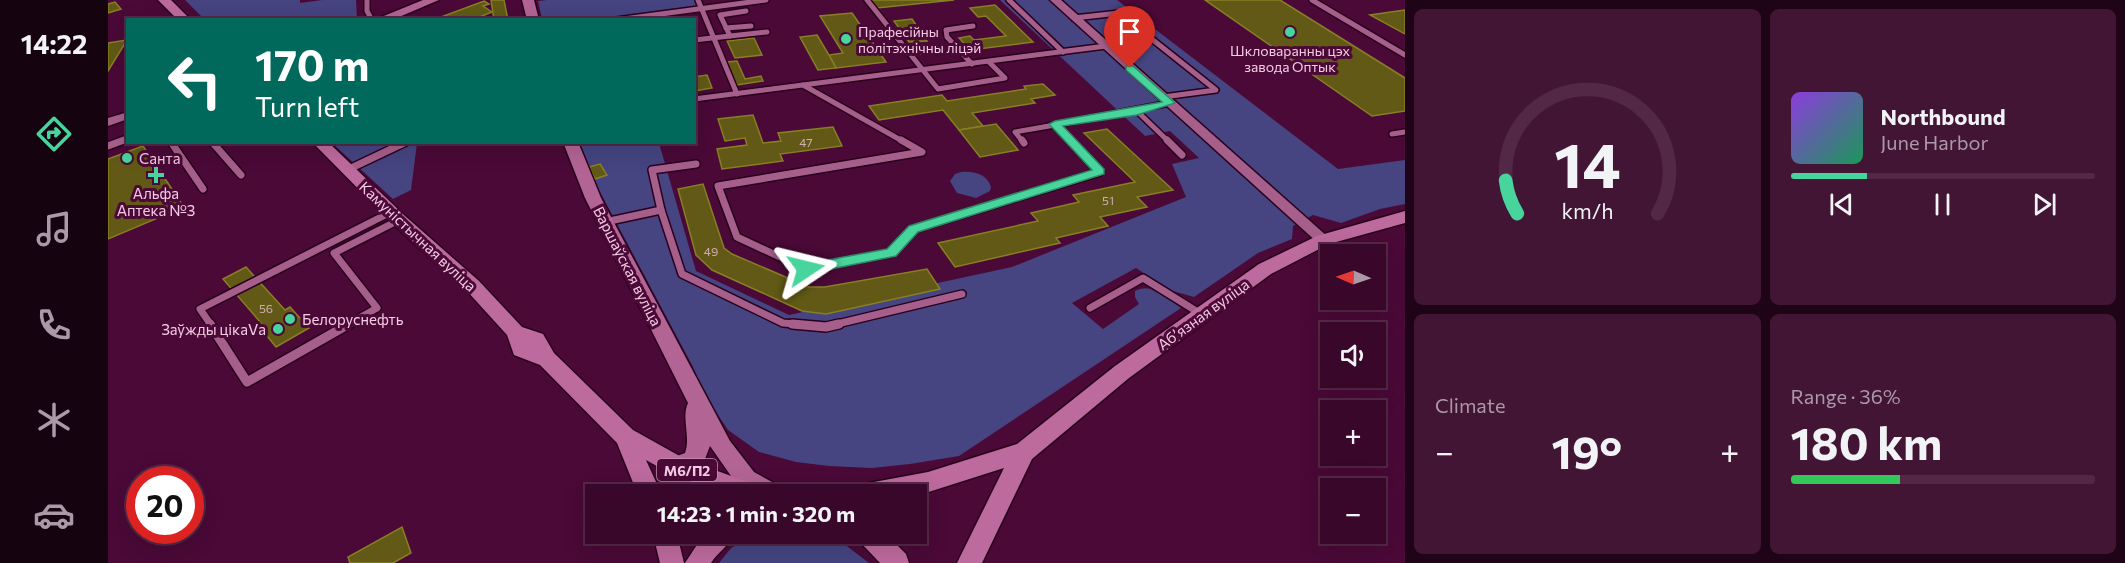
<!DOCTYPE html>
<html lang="en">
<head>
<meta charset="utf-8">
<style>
  :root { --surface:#380729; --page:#431535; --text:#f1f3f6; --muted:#ab99a8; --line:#522846; --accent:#48d49d }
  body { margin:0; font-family:Commissioner,sans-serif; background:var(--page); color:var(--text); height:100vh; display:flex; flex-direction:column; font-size:22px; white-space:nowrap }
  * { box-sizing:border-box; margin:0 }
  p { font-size:20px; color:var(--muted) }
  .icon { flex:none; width:33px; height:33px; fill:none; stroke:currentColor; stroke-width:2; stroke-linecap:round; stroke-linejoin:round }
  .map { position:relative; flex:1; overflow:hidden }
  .side { display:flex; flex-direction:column; gap:9px; padding:9px; background:#1f0417; width:720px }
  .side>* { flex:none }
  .banner { position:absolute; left:18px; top:18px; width:570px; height:126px; border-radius:0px; box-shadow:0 6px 24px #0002,0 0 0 2px var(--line); background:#00695c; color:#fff; overflow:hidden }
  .needle { width:39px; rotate:272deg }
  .tools { position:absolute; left:1212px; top:244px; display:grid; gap:12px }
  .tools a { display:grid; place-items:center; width:66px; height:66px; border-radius:0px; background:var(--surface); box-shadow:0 6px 24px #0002,0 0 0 2px var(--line); font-size:30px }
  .speed { position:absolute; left:18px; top:466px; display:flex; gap:12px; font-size:30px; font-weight:700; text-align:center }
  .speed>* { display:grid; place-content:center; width:78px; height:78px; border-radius:50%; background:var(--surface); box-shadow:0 6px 24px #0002,0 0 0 2px var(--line); line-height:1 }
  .speed .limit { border:9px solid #d22; background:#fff; color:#111 }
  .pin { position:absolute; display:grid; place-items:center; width:51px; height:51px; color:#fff; margin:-62px -26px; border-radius:50% 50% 50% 0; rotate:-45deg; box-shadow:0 0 6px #0007 }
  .pin .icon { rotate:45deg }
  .me { position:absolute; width:66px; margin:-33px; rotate:80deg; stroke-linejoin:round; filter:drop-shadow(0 0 4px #0008) }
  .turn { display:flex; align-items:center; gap:21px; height:126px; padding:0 30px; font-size:27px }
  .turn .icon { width:78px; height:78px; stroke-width:2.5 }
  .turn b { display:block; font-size:42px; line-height:51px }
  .big { font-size:45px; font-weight:700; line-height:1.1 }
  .side .widget { flex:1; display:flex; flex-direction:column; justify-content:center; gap:9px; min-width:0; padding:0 21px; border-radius:9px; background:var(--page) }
  .side .dial { align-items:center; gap:0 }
  .dial svg { height:156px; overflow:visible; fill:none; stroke:var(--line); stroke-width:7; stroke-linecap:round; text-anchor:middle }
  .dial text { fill:var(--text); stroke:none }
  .song { display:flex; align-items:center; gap:18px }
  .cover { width:72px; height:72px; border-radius:9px; background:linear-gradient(135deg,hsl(270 70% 55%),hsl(150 70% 35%)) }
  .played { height:6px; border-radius:3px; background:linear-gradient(90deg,var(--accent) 25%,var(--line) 25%) }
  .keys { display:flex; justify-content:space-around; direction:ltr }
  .heat { display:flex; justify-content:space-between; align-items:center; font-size:33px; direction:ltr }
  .charge { height:9px; border-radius:4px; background:linear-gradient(90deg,#34c759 36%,var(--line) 0) }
  .side .tiles { flex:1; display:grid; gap:9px; grid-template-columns:repeat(2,1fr) }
  .trip { position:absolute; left:477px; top:484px; width:342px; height:60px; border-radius:0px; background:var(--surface); box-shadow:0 6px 24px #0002,0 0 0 2px var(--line); font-weight:700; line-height:60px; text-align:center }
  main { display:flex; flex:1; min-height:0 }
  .tabs { display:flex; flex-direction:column; width:108px; justify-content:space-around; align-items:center; background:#160310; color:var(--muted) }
  .tabs .icon { width:42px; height:42px }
  .tabs .current { color:var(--accent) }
  .tabs b { font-size:27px; color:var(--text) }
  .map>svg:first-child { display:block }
  .green { fill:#464481 }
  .building { fill:#615915; stroke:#887f25; stroke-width:1.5 }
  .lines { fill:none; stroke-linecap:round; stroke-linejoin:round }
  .lane-far2-casing { stroke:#29001c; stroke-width:8 }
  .lane-far1-casing { stroke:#29001c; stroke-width:10 }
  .lane-casing { stroke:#29001c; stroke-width:12 }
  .street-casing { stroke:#29001c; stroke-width:3 }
  .secondary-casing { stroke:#29001c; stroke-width:3 }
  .primary-casing { stroke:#29001c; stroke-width:3 }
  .lane-far2 { stroke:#a65f8b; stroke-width:5 }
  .lane-far1 { stroke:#a65f8b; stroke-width:7 }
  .lane { stroke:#a65f8b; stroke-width:9 }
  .street { fill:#a65f8b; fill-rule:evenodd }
  .secondary { fill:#b26494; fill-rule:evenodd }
  .primary { fill:#bd6a9e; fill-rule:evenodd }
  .route { fill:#48d49d; stroke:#2f8a66; stroke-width:1.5 }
  .poi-dot { fill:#48d49d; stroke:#4a0937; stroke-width:2 }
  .labels { text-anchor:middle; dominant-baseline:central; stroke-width:6; stroke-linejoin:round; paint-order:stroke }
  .number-label { font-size:12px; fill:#cfaeaf }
  .far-poi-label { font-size:14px; fill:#f4cbe2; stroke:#4a0937; text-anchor:start }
  .shield { fill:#4a0937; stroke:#c191af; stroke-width:1.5 }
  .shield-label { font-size:14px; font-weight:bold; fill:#f4cbe2 }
  .poi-label { font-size:15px; fill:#f4cbe2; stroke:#4a0937; text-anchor:start }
  .street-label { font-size:15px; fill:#f4cbe2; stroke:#4a0937 }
</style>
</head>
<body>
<main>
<nav class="tabs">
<b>14:22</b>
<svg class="icon current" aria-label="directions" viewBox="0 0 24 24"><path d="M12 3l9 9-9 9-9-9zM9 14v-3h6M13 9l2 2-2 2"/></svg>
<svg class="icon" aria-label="music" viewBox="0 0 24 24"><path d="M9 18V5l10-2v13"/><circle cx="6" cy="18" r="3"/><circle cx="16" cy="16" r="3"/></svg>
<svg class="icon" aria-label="phone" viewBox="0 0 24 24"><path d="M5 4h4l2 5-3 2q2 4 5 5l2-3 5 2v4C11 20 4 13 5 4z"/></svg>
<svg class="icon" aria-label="climate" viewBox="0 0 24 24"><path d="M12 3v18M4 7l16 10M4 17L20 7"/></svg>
<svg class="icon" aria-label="car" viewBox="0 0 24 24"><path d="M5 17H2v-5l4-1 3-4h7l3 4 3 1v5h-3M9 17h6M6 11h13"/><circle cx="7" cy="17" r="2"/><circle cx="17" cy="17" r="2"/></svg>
</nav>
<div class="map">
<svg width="1297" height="563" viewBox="0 0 1297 563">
  <rect width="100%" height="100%" fill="#4a0937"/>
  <!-- green -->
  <g class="green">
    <path d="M77,0H192V3L214,0H248L249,19H96Z"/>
    <path d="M439,0H589L592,10L504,19H434L430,1Z"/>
    <path d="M892,0H1009L1230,169L1297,160V204L1272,209L1233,223L1205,215L1185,226L1184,239L1150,253L1086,297L1061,290L1028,268L964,303L995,329L1031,304L1027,297V291C1044,282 1059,298 1073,308L851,456L802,464L764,468L721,466L688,462L651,452L620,430L596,394L585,367L466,143H551L588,271L681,315L904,267L1078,197L1064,164L1091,158L1062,131L1037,136Z"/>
    <path d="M224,143H309L303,190L285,199Z"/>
    <path d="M853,172C866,171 879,174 883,187L882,191L868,198L849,193L842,181L847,174Z"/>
    <path d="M649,534H718L727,537L761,563H611L623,548Z"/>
  </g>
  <!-- building -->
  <g class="building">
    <path d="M383,0H396L400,20H386Z"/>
    <path d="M763,0H846L769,8Z"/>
    <path d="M1097,0H1172L1297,78V111L1264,116Z"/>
    <path d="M376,1L381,4L375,6L384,12L374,16L380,20H325Z"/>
    <path d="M7,2L13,9L0,13V4Z"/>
    <path d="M887,5L925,42L862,50L851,38L862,36L866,40L898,36L878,16L870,17L862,8Z"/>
    <path d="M1297,10V34L1262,15Z"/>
    <path d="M744,13L778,62L728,68L721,55L735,53L712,16Z"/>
    <path d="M804,19L819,41L801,42L786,21Z"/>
    <path d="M709,35L721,55L728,68L710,70L692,37Z"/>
    <path d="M646,38L654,55L627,58L619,41Z"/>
    <path d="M19,40L0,71V43Z"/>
    <path d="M818,45L824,53L813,54L807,46Z"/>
    <path d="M629,61L637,79L653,76L655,81L629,85L619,62Z"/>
    <path d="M599,75L604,88L586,91V77Z"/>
    <path d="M935,84L947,95L923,99L927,103L864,113L875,126L851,130L835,110L771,120L761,106L834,95L839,101L918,89L916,86Z"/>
    <path d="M645,115L655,143L673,141L670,133L725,127L734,146L672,154L675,161L614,169L609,149L639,145L637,138L617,141L610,119Z"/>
    <path d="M888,124L910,150L872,157L851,130Z"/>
    <path d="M999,129L1065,190L1029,197L1039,207L992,217L1000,226L948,238L952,243L847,267L830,243L930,221L923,213L971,202L965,195L1027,182L976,133Z"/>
    <path d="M35,146L76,207L0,239V159Z"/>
    <path d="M492,164L499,175L487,179L481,167Z"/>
    <path d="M595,184L616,248L624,254L701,287H717L819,269L832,289L718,314L694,311L604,270L588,255L570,189Z"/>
    <path d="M138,267L177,310L182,307L201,328L168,347L150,325L153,323L115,279Z"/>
    <path d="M294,527L303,553L285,563H242L240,557Z"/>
  </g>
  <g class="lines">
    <!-- lane-far2 casing -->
    <g class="lane-far2-casing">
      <g id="lane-far2">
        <path d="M259,0V11L264,20"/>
        <path d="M590,0L629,94"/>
        <path d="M759,0L830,89L897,78L881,62"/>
        <path d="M901,0L955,52"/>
        <path d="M1204,0L1297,55"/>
        <path d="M966,18L1011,13L1108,90L1055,97"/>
        <path d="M508,20L658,0"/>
        <path d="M618,28L643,26"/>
        <path d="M622,36L612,15L638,11"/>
        <path d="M586,40L659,32"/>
        <path d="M864,64L839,37L838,30L865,26"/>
        <path d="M695,85L796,142"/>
        <path d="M586,99L998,46"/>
        <path d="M1029,111L1061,142"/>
        <path d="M1284,134L1297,132"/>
        <path d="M12,142L20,139"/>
        <path d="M915,142L907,132L947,125"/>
        <path d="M963,142L947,125L1062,103"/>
      </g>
    </g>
    <!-- lane-far1 casing -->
    <g class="lane-far1-casing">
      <g id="lane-far1">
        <path d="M793,140L814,152L610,186L629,237L698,269L783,253L806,229L992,172L962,140"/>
        <path d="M914,140L916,143"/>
        <path d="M1059,140L1074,155"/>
        <path d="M63,142L95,189"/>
        <path d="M104,142L133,175"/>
        <path d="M0,146L16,140"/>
        <path d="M239,170L298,142"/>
        <path d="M553,210L544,170L588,164"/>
        <path d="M497,222L553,210L574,274L675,323L700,325"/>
        <path d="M982,308L1035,278L1093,314"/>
        <path d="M103,325L92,309L283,212"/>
        <path d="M239,325L269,308L226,253L291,220"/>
        <path d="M725,325L854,294"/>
      </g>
    </g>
    <!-- lane casing -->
    <g class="lane-casing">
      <g id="lane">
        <path d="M102,324L139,382L241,324"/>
        <path d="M684,324L718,327L731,324"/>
      </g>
    </g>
    <!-- street casing -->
    <g class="street-casing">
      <g id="street">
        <path d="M942,0H953L1220,237L1222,240L1220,243H1210Z"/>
        <path d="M20,112V119L0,126V118Z"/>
      </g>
    </g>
    <!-- secondary casing -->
    <g class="secondary-casing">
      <g id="secondary">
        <path d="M315,0H331L284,20H266Z"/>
        <path d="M414,0H426L431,20H419Z"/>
        <path d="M455,142H470L493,198L622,441L646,472L673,487L677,495H644L630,486L602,446L594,467L569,476L561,473L558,466L561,459L577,453C583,437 573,418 580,403L477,198Z"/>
      </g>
    </g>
    <!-- primary casing -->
    <g class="primary-casing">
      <g id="primary">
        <path d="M50,0H63L83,20H70Z"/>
        <path d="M204,142H220L297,216L371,281L414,327L435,334L446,353L525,430L577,459L653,487L657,495H617L561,473L538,460L554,495H530L509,443L432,365L406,355L399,335L359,291L285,224Z"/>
        <path d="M1297,211V223L1221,244L1163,274L1021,378L924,459L874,563H849L896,468L808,496L743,495L747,487L755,484L820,472L909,444L1007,366L1151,264L1209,236Z"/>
        <path d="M545,534H569L576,563H552Z"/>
        <path d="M596,534H626C621,546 610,552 603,563H577Z"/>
        <path d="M749,534H778L798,554L801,563H772L752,542Z"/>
      </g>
    </g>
    <!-- lane-far2 -->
    <use href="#lane-far2" class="lane-far2"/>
    <!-- lane-far1 -->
    <use href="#lane-far1" class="lane-far1"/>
    <!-- lane -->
    <use href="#lane" class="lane"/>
    <!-- street -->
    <use href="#street" class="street"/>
    <!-- secondary -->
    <use href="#secondary" class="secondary"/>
    <!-- primary -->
    <use href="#primary" class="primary"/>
  </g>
  <!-- route -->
  <path class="route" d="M1018,66H1025L1067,103L1029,115L955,126L996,169V174L810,232L788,256L698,274L693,272L691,269L693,265L698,264L779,249L801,226L984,170L941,124L947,121L1054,102L1018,70Z"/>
  <!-- markers -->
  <g class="poi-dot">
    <circle cx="1182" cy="32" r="6"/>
    <circle cx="738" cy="39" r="6"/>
    <circle cx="19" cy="158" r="6"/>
    <path d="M45 166h6v6h6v6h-6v6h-6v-6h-6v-6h6z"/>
    <circle cx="182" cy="319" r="6"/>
    <circle cx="170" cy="329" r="6"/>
  </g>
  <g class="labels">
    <!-- number labels -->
    <g class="number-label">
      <text x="698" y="142">47</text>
      <text x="1000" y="200">51</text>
      <text x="603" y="251">49</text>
      <text x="158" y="308">56</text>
    </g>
    <!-- far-poi labels -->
    <g class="far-poi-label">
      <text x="750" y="31">Прафесійны<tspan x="750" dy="16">політэхнічны ліцэй</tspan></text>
      <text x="1182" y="50" text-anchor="middle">Шкловаранны цэх<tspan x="1182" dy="16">завода Оптык</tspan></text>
    </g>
    <!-- shield labels -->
    <rect class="shield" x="549" y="459" width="60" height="22" rx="4.5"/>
    <g class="shield-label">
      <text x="579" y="470">М6/П2</text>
    </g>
    <!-- poi labels -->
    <g class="poi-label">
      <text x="31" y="158">Санта</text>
      <text x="48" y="193" text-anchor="middle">Альфа<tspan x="48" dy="17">Аптека №3</tspan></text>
      <text x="194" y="319">Белоруснефть</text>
      <text x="158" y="329" text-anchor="end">Заўжды цікаVа</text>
    </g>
    <!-- street labels -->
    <g class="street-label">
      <text transform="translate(310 236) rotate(43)">Камуністычная вуліца</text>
      <text transform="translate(520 266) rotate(63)">Варшаўская вуліца</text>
      <text transform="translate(1095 314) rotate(-36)">Абʼязная вуліца</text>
    </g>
  </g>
</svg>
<div class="tools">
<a><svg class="needle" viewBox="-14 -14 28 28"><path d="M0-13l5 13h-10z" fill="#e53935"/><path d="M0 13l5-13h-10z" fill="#ab99a8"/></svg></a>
<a><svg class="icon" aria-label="sound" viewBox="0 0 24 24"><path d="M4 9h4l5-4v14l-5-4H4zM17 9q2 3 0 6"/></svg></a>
<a>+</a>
<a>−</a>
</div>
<div class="speed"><div class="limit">20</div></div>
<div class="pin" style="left:1022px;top:68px;background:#d93025"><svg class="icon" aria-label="arrive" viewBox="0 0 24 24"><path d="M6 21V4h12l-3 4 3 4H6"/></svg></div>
<svg class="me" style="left:698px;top:269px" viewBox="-20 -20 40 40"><path d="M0-17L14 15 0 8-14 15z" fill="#48d49d" stroke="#fff" stroke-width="4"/></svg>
<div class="trip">14:23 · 1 min · 320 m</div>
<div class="banner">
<div class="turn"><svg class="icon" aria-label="left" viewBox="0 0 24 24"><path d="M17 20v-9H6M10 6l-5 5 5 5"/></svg><div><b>170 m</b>Turn left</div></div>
</div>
</div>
<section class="side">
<div class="tiles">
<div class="widget dial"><svg viewBox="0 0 100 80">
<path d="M14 69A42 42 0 1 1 86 69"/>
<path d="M14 69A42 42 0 0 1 8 52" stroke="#48d49d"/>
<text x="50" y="56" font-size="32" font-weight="700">14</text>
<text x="50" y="72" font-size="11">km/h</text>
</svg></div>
<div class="widget">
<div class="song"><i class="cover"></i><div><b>Northbound</b><p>June Harbor</p></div></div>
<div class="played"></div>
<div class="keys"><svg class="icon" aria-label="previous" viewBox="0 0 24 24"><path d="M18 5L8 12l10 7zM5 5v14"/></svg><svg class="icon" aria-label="pause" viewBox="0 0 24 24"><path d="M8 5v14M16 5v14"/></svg><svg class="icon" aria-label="next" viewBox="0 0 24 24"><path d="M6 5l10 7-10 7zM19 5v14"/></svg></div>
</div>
<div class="widget"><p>Climate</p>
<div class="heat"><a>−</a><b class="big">19°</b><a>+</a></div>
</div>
<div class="widget"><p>Range · 36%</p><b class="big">180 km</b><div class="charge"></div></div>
</div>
</section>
</main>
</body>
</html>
